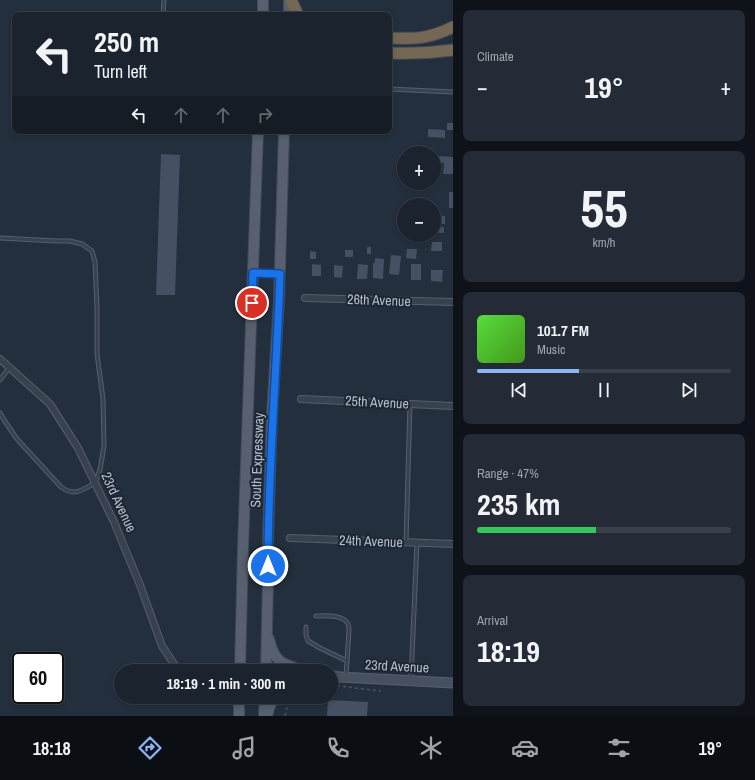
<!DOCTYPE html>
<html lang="en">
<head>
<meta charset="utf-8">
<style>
  :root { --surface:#1b232e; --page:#242b36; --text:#f1f3f6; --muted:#a0a4aa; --line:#39404a; --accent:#8ab4f8 }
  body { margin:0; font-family:"Archivo Narrow",sans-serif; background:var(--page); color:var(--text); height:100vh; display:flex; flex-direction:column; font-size:15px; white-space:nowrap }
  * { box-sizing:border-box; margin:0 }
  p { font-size:13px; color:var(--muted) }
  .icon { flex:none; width:22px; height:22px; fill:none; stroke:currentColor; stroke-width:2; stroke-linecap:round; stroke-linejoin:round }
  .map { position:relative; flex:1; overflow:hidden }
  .drawer { display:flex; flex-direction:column; gap:10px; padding:10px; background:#0f1319; width:302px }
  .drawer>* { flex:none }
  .guide { position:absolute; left:12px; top:12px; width:380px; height:122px; border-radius:8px; box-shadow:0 2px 6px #0003,0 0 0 1px var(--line); background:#1b232e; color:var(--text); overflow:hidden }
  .buttons { position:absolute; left:397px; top:146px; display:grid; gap:8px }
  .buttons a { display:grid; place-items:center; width:44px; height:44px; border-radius:50%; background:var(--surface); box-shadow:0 2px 6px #0003,0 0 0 1px var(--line); font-size:20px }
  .speed { position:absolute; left:12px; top:652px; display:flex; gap:8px; font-size:20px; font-weight:700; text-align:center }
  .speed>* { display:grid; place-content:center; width:52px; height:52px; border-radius:50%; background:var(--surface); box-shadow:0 2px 6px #0003,0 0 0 1px var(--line); line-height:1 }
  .speed .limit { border:2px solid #111; border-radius:6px; background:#fff; color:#111 }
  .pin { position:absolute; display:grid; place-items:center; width:34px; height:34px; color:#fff; margin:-17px; border:2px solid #fff; border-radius:50%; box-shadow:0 1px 4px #0007 }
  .me { position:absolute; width:44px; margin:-22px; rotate:0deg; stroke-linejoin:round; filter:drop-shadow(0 0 3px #0008) }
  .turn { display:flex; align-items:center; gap:14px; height:84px; padding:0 16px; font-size:18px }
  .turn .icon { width:52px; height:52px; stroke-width:2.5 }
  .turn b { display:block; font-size:28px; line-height:34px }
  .lanes { display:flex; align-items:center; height:38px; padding:0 16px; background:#0003; justify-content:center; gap:20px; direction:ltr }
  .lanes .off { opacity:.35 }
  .big { font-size:30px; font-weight:800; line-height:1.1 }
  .drawer .card { flex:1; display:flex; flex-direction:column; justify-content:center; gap:6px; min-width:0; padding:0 14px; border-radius:8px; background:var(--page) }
  .drawer .dial { align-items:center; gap:0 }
  .dial b { font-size:52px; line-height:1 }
  .song { display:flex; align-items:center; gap:12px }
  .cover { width:48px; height:48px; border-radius:6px; background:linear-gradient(135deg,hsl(110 70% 55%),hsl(100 70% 35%)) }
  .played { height:4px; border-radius:2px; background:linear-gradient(90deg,var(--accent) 40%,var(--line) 40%) }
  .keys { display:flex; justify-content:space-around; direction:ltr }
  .heat { display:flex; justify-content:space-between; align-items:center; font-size:22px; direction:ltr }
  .charge { height:6px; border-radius:3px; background:linear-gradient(90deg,#34c759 47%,var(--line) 0) }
  .trip { position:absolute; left:114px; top:664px; width:224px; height:40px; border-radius:20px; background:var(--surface); box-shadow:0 2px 6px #0003,0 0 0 1px var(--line); font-weight:800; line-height:40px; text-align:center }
  .menu { display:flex; height:64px; justify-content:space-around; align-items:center; background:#0b0e12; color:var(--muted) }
  .menu .icon { width:28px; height:28px }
  .menu .current { color:var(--accent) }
  .menu b { font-size:18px; color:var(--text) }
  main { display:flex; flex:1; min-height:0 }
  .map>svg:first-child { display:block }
  .building { fill:#455162 }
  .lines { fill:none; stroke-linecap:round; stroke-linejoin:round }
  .lane-casing { stroke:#565f6c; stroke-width:5 }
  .street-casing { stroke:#565f6c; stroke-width:8 }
  .secondary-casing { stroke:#565f6c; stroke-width:11 }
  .primary-casing { stroke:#414a57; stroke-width:12 }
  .highway-casing { stroke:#434c59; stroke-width:13 }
  .path { stroke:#44595c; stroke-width:1.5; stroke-dasharray:3 3; stroke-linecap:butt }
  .lane { stroke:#38414e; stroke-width:3 }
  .street { stroke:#38414e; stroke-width:6 }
  .secondary { stroke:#465061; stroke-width:9 }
  .primary { stroke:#56606e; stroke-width:10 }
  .highway { stroke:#746855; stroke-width:11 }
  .route-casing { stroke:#114b97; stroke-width:10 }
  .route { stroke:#1a73e8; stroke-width:7 }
  .labels { text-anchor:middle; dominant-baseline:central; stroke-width:4; stroke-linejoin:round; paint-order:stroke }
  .street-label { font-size:14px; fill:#b4bcc9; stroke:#1d2633 }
</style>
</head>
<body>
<main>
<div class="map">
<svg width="453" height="716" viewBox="0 0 453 716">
  <rect width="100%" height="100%" fill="#242f3e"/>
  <!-- building -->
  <g class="building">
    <rect x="447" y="123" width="6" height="7"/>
    <path d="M428,129L445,130V138L428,137Z"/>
    <path d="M161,154L180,155L175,295H156Z"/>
    <path d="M439,156L453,157V174H443L444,163H439Z"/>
    <rect x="449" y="192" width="4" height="16"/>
    <path d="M437,216H445V224H436Z"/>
    <path d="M437,227H444V233H436Z"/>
    <path d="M432,242H442V251H431Z"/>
    <rect x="367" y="247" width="4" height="7"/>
    <path d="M407,249H417L416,259L406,258Z"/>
    <rect x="345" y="250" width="8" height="7"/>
    <path d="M310,251L316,252V259H310Z"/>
    <path d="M391,255L401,256L399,275L389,274Z"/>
    <path d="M375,258L384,259L383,279L373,278V263H375Z"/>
    <path d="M312,264L321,265V276H312Z"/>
    <path d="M358,264L368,265L367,279H357Z"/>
    <rect x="411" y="264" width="10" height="16"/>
    <path d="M334,265L343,266L342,278L334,277Z"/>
    <path d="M431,270H443L442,282L431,281Z"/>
    <path d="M328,700L368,702L367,716H327Z"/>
  </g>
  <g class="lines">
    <!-- lane casing -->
    <g class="lane-casing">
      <g id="lane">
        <path d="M163,15L164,0"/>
        <path d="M389,89L453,92"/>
        <path d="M0,238L56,241H70L82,244L92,251L95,262L97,308V354L103,399L104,446L100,470L95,483C82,490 75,497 61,487L17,439L4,420L0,413"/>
        <path d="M255,273L277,274"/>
        <path d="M0,380L9,368"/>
        <path d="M406,542L410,404"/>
        <path d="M316,616C325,616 343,614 348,624C349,626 349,628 349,630L346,676"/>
        <path d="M306,627V635L308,641L320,648L347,661"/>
        <path d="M411,679L417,543"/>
      </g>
    </g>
    <!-- street casing -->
    <g class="street-casing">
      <g id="street">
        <path d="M305,298L453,302"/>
        <path d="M0,359L50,404L78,448L114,522L140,585L162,646L176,667L186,671"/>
        <path d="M301,399L453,406"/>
        <path d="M290,538L453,544"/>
      </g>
    </g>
    <!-- secondary casing -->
    <g class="secondary-casing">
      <g id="secondary">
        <path d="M250,671C263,666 284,670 298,671"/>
        <path d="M331,675L340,677L453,683"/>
      </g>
    </g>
    <!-- primary casing -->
    <g class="primary-casing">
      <g id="primary">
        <path d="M263,15V0"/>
        <path d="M289,15V0"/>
        <path d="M269,639C274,664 285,665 307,671"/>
        <path d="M240,671L243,547L258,131"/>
        <path d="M266,671L268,580V537L272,415L279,301L284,131"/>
        <path d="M264,714L265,697"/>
        <path d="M239,716V697"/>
        <path d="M267,716L269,708L274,697"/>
      </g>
    </g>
    <!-- highway casing -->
    <g class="highway-casing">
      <g id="highway">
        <path d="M291,0L298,15"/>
        <path d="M389,38C415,39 429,39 453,27"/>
        <path d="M389,53C411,54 432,53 453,50"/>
      </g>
    </g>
    <!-- path -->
    <g class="path">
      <path d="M331,686H339L381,691"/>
      <path d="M285,716L288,704L298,697"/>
    </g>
    <!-- lane -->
    <use href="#lane" class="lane"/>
    <!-- street -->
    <use href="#street" class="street"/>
    <!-- secondary -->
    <use href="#secondary" class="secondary"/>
    <!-- primary -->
    <use href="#primary" class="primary"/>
    <!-- highway -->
    <use href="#highway" class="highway"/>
  </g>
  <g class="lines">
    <!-- route casing -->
    <g class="route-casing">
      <path id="route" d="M252,303L253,273L280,274C277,371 268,468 268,566"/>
    </g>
    <!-- route -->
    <use href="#route" class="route"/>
  </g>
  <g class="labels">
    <!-- street labels -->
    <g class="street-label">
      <text transform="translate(379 300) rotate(2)">26th Avenue</text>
      <text transform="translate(377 402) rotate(3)">25th Avenue</text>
      <text transform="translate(257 460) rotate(-88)">South Expressway</text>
      <text transform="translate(119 502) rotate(65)">23rd Avenue</text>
      <text transform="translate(371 541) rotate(2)">24th Avenue</text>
      <text transform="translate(397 666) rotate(3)">23rd Avenue</text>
    </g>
  </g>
</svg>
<div class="buttons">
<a>+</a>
<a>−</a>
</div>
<div class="speed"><div class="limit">60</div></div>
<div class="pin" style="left:252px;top:303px;background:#d93025"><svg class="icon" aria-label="arrive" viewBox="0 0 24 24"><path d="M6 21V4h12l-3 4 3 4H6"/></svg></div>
<svg class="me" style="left:268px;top:566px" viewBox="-20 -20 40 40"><circle r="17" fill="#1a73e8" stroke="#fff" stroke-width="3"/><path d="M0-11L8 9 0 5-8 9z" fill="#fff"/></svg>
<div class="trip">18:19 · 1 min · 300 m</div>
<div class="guide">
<div class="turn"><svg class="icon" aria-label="left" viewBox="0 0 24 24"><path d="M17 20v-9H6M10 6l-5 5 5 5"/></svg><div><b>250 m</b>Turn left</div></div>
<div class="lanes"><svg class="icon" aria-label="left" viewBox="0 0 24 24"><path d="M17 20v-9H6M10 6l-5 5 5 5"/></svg><svg class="icon off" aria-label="ahead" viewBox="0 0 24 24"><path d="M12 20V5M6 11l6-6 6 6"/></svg><svg class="icon off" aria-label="ahead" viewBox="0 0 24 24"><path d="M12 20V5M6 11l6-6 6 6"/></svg><svg class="icon off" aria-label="right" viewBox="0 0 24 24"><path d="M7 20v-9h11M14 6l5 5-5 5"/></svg></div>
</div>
</div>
<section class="drawer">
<div class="card"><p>Climate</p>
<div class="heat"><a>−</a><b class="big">19°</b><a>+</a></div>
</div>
<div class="card dial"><b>55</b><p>km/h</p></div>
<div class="card">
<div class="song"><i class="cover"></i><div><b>101.7 FM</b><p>Music</p></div></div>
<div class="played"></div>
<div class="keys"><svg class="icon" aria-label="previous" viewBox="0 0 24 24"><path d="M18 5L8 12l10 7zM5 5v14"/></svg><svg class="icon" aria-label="pause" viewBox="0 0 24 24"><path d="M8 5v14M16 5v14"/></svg><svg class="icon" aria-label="next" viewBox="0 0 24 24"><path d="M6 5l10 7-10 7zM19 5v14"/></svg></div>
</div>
<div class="card"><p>Range · 47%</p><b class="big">235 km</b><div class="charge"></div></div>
<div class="card"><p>Arrival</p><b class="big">18:19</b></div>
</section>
</main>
<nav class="menu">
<b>18:18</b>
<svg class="icon current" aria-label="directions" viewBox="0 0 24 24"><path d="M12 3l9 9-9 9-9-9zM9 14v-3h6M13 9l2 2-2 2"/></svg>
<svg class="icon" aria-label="music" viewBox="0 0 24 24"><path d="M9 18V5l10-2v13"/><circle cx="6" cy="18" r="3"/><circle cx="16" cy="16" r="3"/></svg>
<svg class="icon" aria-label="phone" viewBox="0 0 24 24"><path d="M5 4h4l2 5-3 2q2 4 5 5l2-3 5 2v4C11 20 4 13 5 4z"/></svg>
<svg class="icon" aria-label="climate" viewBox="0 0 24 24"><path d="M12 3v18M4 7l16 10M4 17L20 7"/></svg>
<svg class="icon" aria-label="car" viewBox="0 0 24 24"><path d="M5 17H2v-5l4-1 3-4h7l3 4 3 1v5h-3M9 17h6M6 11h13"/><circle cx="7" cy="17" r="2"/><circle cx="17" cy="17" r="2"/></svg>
<svg class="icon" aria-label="filters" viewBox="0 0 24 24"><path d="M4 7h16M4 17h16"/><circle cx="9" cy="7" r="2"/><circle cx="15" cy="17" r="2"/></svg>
<b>19°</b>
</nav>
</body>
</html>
